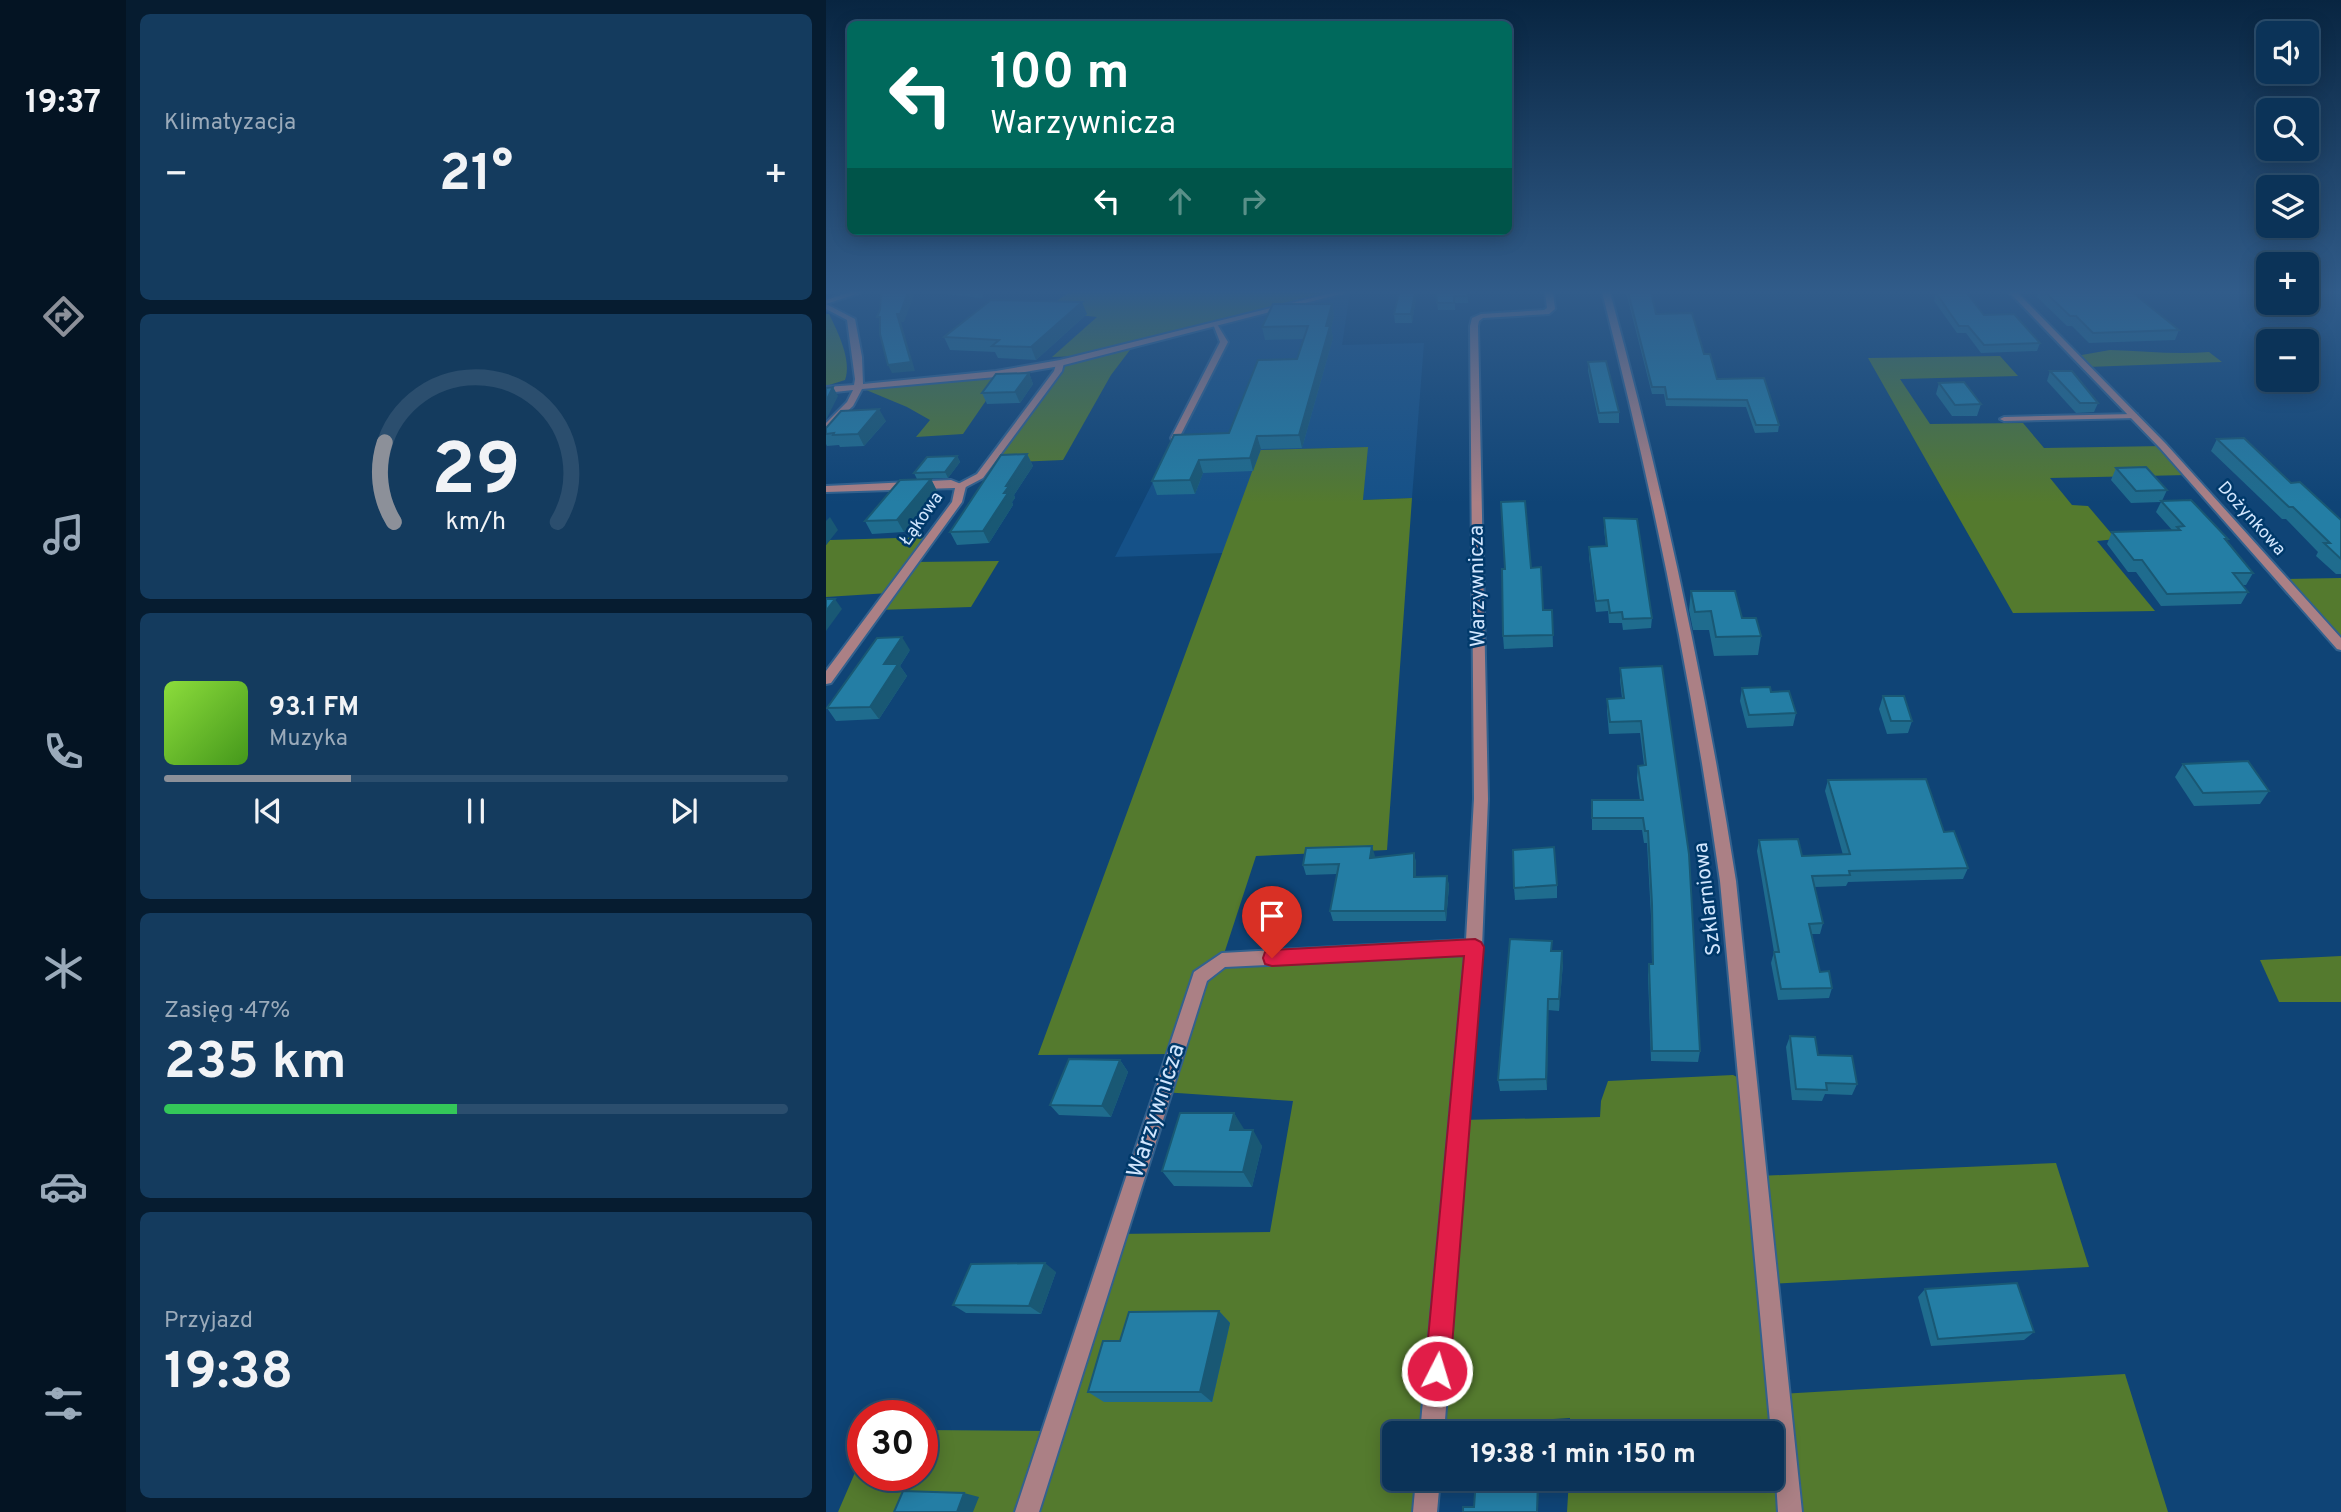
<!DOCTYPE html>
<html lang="pl">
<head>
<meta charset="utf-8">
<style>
  :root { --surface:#0b3358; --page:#143b5e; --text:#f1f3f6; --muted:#9aaaba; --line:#2b4e6e; --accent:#8c9099 }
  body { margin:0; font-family:Overpass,sans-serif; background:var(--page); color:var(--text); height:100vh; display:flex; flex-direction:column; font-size:26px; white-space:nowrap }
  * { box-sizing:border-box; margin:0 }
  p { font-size:23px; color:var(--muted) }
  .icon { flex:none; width:38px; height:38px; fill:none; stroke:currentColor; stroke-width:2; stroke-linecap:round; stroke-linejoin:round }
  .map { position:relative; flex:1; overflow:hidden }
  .side { display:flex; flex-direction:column; gap:14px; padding:14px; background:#061c30; width:700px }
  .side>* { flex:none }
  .guide { position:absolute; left:21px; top:21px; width:665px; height:214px; border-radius:10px; box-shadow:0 4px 18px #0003,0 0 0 2px var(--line); background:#00695c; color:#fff; overflow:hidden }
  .buttons { position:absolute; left:1430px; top:21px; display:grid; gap:14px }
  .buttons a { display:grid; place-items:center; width:63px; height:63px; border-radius:10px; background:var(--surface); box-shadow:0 4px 18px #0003,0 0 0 2px var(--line); font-size:35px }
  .speed { position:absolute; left:21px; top:1400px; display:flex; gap:14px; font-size:35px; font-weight:700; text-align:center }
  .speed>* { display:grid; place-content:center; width:91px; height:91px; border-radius:50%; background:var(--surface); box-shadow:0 4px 18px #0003,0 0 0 2px var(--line); line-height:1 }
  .speed .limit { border:10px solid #d22; background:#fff; color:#111 }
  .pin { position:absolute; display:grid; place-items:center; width:60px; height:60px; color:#fff; margin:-72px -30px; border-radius:50% 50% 50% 0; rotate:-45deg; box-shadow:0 0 7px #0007 }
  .pin .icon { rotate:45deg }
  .me { position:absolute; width:77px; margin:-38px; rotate:5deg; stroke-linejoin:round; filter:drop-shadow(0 0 5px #0008) }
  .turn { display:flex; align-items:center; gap:24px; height:147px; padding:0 28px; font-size:32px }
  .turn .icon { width:91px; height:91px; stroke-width:2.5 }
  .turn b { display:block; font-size:49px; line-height:60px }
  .lanes { display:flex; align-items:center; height:66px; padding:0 28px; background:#0003; justify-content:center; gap:35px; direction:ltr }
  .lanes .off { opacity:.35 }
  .big { font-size:52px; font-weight:700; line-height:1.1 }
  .side .widget { flex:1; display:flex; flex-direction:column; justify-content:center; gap:10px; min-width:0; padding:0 24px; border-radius:10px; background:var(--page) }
  .side .dial { align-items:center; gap:0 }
  .dial svg { height:182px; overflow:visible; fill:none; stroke:var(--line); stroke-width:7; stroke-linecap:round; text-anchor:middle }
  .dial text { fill:var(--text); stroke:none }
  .song { display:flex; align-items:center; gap:21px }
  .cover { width:84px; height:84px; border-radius:10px; background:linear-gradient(135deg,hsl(90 70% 55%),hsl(100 70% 35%)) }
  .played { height:7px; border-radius:4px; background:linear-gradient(90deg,var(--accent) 30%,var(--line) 30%) }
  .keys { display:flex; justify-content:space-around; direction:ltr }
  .heat { display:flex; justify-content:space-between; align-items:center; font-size:38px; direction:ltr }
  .charge { height:10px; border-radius:5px; background:linear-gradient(90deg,#34c759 47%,var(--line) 0) }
  .trip { position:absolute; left:556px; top:1421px; width:402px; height:70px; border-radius:10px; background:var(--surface); box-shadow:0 4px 18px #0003,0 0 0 2px var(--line); font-weight:700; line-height:70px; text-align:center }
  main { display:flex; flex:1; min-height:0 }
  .menu { display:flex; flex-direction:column; width:126px; justify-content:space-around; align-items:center; background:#041423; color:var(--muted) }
  .menu .icon { width:49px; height:49px }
  .menu .active { color:var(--accent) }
  .menu b { font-size:32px; color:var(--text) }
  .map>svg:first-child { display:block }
  .built { fill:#155188 }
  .green { fill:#547a2e }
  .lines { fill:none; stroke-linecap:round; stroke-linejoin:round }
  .service-casing { stroke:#32618e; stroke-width:4 }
  .minor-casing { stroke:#32618e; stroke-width:4 }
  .tertiary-casing { stroke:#32618e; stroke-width:4 }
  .service { fill:#ab8085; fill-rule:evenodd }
  .minor { fill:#ab8085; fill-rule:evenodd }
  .tertiary { fill:#ab8085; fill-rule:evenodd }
  .wall { fill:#1f6c8e }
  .shaded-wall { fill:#195874 }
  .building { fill:#247ea5; stroke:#195874; stroke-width:2 }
  .route { fill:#e11d48; stroke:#92132f; stroke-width:2 }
  .labels { text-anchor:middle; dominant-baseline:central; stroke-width:5; stroke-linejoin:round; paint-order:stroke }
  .far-street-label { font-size:18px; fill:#d1e6fe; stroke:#00396a }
  .street-label { font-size:21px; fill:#d1e6fe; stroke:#00396a }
  .near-street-label { font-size:24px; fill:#d1e6fe; stroke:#00396a }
</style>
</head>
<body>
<main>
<nav class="menu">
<b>19:37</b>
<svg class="icon active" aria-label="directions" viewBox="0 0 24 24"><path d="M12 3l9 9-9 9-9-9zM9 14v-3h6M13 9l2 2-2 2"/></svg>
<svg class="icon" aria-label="music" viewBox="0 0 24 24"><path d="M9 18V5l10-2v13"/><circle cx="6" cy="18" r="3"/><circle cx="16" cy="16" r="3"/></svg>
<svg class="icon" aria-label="phone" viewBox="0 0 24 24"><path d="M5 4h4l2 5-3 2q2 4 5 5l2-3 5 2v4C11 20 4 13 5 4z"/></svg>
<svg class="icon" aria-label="climate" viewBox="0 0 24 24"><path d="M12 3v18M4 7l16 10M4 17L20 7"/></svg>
<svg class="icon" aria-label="car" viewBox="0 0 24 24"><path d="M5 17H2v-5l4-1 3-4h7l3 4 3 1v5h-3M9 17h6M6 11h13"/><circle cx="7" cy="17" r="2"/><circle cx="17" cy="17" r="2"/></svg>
<svg class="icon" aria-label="filters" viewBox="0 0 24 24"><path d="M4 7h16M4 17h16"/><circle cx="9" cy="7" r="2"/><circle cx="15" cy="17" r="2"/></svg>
</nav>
<section class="side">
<div class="widget"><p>Klimatyzacja</p>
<div class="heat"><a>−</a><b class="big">21°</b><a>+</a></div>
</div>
<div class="widget dial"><svg viewBox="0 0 100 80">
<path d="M14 69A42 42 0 1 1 86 69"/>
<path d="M14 69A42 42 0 0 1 10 34" stroke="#8c9099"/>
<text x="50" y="56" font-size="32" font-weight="700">29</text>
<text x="50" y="72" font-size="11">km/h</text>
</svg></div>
<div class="widget">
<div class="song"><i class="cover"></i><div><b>93.1 FM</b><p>Muzyka</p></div></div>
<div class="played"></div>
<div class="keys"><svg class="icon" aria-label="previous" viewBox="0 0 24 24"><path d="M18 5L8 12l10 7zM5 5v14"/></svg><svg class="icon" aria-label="pause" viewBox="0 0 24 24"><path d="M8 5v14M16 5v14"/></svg><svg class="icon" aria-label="next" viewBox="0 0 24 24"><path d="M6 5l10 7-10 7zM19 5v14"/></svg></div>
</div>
<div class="widget"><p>Zasięg · 47%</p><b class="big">235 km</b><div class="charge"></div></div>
<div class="widget"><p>Przyjazd</p><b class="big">19:38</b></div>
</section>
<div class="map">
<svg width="1515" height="1512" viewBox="0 0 1515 1512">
  <rect width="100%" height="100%" fill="#0f4476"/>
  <!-- built -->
  <path class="built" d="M518,292H524L516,345L598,343L586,498L537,500L541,447L435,450L398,553L289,557L398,342L389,325Z"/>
  <!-- green -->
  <g class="green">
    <path d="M244,292H512L298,347L254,356L226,357L271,317L216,311Z"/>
    <path d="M0,314H3C12,332 26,361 19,380L0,386Z"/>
    <path d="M307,346L285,375L237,460L164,463L234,363Z"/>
    <path d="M1284,350C1318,351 1350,355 1383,352L1396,362L1261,367L1250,356Z"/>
    <path d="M1174,356L1192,376L1074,379L1104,424L1197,423L1218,448L1337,446L1362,475L1224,478L1246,505L1262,506L1290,539L1271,541L1329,611L1187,613L1042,358Z"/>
    <path d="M179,373L137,434L90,437L104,420L81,407L33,387Z"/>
    <path d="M542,447L537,500L586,498L561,850L430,856L396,960L648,947L634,1120L774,1117L775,1101L782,1081L907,1075L923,1083L932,1176L1230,1163L1263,1267L943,1284L954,1394L1299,1374L1342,1512H741L743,1479H947V1433H744V1418L607,1426L606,1433H569V1479H602L599,1512H12L37,1454V1475H96V1430L227,1431L291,1234L444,1232L467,1101L337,1092L348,1054L212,1055L434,450Z"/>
    <path d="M106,537L88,562L173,561L145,607L52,610L63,593L0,597V545L4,540Z"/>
    <path d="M1515,578V638L1489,609L1455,579Z"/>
    <path d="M1515,956V1002H1453L1434,960Z"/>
  </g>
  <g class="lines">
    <!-- service casing -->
    <g class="service-casing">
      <g id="service">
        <path d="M387,324H391L402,342L353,438L346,440L345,438L394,342Z"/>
        <path d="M231,361L238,363L236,371L157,478L138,488H132V484L151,474L228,371Z"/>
        <path d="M1308,414H1311V418L1178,421L1174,419L1178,417Z"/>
      </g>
    </g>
    <!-- minor casing -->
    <g class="minor-casing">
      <g id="minor">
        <path d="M510,292H522L234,366L170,377L36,389L27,406L0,431V423L21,402L27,390L0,393V387L28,385L29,379L21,320L0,309V304L29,319L36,357L37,384L170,371L234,360Z"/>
        <path d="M719,292H727L729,309L723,314L657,318L653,321L652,326L662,799L656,947L618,1433H594L639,955L399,967L381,981L213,1512H189L368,972L396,953L640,940L648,799L644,326L646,318L655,314L718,310L721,308Z"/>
        <path d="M776,292H784C836,486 879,682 910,881L976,1512H952L947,1433H945L894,881C866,682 826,487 776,292Z"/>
        <path d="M1183,292H1191L1340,444L1515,638V650L1511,649L1334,448Z"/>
        <path d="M125,480L140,486L136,502L5,683L0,684V671L126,502L129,488L0,492V486Z"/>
        <path d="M590,1479H614L611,1512H587Z"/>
      </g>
    </g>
    <!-- tertiary casing -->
    <g class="tertiary-casing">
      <path id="tertiary" d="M25,292H36L0,304V300Z"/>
    </g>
    <!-- service -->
    <use href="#service" class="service"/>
    <!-- minor -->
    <use href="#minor" class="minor"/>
    <!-- tertiary -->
    <use href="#tertiary" class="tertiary"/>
  </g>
  <!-- wall -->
  <g class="wall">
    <path d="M101,292H158L156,298Z"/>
    <path d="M591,292L586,323H569L568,314Z"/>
    <path d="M610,292H642V303H629V310H612Z"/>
    <path d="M800,292H825L830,314L878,354L891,379L938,378L953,425L952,432L929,433L920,407L840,406L838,394H826Z"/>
    <path d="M1112,292H1140L1158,315L1214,343L1211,351L1155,353L1140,333H1131L1108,301L1110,293H1113Z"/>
    <path d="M1212,292H1306L1353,330L1349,340L1263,343L1246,326H1241L1211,297Z"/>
    <path d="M506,304L508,316L505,328L507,338L476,448L435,449L427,471L377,473L369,494L331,495L326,481L403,433L471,359L478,339L439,340L436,327Z"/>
    <path d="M261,314L210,360L172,358L169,352L124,350L118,337Z"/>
    <path d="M762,362L793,412V423H773L762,371Z"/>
    <path d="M1224,371L1272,403L1268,412L1250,413L1221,381Z"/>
    <path d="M203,373L207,384L194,403L161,404L156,393Z"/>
    <path d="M1113,383L1155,404L1151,416H1126L1110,394Z"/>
    <path d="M60,421L38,446L14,447L13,445L1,446L0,444V428Z"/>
    <path d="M1391,439L1465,483L1515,520V574H1510L1490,556L1492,552L1460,519H1456L1385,451Z"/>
    <path d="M201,454L207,466L188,495L189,498L186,502L187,505L163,543L131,545L124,532Z"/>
    <path d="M131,456L134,462L122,478L91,479L88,473Z"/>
    <path d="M1290,468L1341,490L1336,501L1402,539L1400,541L1427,573L1420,585H1416L1422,592L1415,604L1335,606L1310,572H1302L1281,544L1286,532L1346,530L1330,512L1335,502L1305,503L1285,480Z"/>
    <path d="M105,479L111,491L78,532L46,534L39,521Z"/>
    <path d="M778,518L826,618L825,628L797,630L796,623H783L782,611L770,612L763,557V547L780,546L778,529Z"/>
    <path d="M705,568L717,610H726L727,647L678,649L677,636Z"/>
    <path d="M865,591L916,618L935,636L932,655L888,656L883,630H867L863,610Z"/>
    <path d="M84,650L74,666L81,676L53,719L10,721L1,708Z"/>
    <path d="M836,666L874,1051L872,1062L825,1061L822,975L823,964H826L825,916L821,843H818L816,830H766V800H814L811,778L812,766L818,765L814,733L783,734L781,711V699L796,698L794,680V668Z"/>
    <path d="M916,688L945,692L970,713L967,726L921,728L914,701Z"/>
    <path d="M1057,696L1086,721L1082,733L1061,734L1053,709Z"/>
    <path d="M1357,764L1443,791L1434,804L1368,806L1349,777Z"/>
    <path d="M1002,780L1118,832L1142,868L1137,879L1022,882L1020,886L989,887L997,923L994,934H986L994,972L1006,988L1003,998L952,1000L945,963L948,952L931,851L933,840L976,856L1017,855L999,791Z"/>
    <path d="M588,853L590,863V876H621L623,886L620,921H507L504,911L511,874L480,875L477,865Z"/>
    <path d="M731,885V898L689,900L688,888Z"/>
    <path d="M726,941V951L737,963L733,1011L722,1010L721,1090L674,1091L672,1080Z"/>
    <path d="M964,1036L1031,1084L1026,1095L999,1094L996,1101L966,1100L960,1047Z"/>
    <path d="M294,1060L302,1072L285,1117L233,1115L224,1105Z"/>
    <path d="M408,1113L417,1130L436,1146L426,1187L348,1186L336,1171Z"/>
    <path d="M230,1272L215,1314L140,1313L127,1305Z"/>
    <path d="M1099,1289L1208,1332L1198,1340L1105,1346L1092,1297Z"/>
    <path d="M393,1311L404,1323L386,1402H278L262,1392L294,1341Z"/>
  </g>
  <!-- shaded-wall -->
  <g class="shaded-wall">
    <path d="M82,292H89L78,322H75L89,371L66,373L62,365L71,314Z"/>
    <path d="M589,292H591L586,323L585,314Z"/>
    <path d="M256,302L261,314L210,360L205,347Z"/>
    <path d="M506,304L508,316L505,328L507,338L476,448L473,435Z"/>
    <path d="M203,373L207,384L194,403L189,392Z"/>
    <path d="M7,387L12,396L0,420V401Z"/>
    <path d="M53,409L60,421L38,446L32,434Z"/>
    <path d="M431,436L435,449L427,471L424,458Z"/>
    <path d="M201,454L207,466L188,495L189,498L186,502L187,505L163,543L157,531L178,493L180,486Z"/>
    <path d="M131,456L134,462L122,478L119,472Z"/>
    <path d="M373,460L377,473L369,494L364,480Z"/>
    <path d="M105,479L111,491L78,532L71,520Z"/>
    <path d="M4,517L12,530L0,545V521Z"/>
    <path d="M9,599L16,609L0,631V611Z"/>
    <path d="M76,637L84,650L74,666L81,676L53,719L44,707L58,664Z"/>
    <path d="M546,846L549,856L547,868L544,858Z"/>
    <path d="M588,853L590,863V887L588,877Z"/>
    <path d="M621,876L623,886L620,921L619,911Z"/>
    <path d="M736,951L737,963L733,1011V999Z"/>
    <path d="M722,999V1010L721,1090L720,1079Z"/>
    <path d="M294,1060L302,1072L285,1117L276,1106Z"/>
    <path d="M408,1113L418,1129L414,1146L404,1130Z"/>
    <path d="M427,1130L436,1146L426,1187L417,1172Z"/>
    <path d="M219,1263L230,1272L215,1314L203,1306Z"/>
    <path d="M393,1311L404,1323L386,1402L374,1392Z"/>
    <path d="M712,1479H713L712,1512H711Z"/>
    <path d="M138,1493L153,1497L147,1512H131Z"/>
  </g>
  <!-- building -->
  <g class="building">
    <path d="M55,292H82L74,314H71L85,362L62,365L54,334V317H51L54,310Z"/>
    <path d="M573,292H589L585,314H568Z"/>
    <path d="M610,292H641V296H628V303H611Z"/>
    <path d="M802,292H825L830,314L866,313L878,354H884L891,379L938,378L953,425H930L921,400L841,399L839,387H826Z"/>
    <path d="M1120,292H1140L1158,315L1188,314L1214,343L1158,345L1142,326H1133L1110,293H1121Z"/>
    <path d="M1219,292H1306L1353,330L1267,333L1250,316H1244Z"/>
    <path d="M165,300L256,302L205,347L166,346L173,340L118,337Z"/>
    <path d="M447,304H506L500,326H504L473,435L431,436L424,458L373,460L364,480L326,481L348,435L403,433L432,360L471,359L482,326L436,327Z"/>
    <path d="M780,361L793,412L773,413L762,362Z"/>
    <path d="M1224,371H1246L1272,403H1254Z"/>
    <path d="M203,373L189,392L156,393L170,374Z"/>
    <path d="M1138,382L1155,404L1129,405L1113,383Z"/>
    <path d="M7,387L0,401V388Z"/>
    <path d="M53,409L32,434L7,435L8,433L0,434V428L15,411Z"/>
    <path d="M1418,438L1465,483L1474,482L1515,520V559L1498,543H1504L1467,507H1463L1391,439Z"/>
    <path d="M201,454L180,486H183L178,493H182L157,531L124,532L175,455Z"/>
    <path d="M131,456L119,472L88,473L101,457Z"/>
    <path d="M1320,467L1341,490L1310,491L1290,468Z"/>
    <path d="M105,479L71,520L39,521L74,480Z"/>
    <path d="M1365,500L1402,539H1399L1427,573H1407L1422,592L1341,594L1316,560H1308L1286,532L1354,530L1351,527L1358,526L1335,501Z"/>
    <path d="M699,501L705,568L715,567L717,610H726L727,635L677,636L676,569H679L675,502Z"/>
    <path d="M778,518L811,519L826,618L797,619L796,612L784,613L782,600L770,601L763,547L781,546Z"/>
    <path d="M865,591H909L916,618H930L935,636L890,637L885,611L869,612Z"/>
    <path d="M0,599H9L0,611Z"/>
    <path d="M76,637L58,664H72L44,707L1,708L51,638Z"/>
    <path d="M836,666L863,854L874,1051H826L823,964H827L826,904L822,831H819L817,818H766V800H817L812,766L820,765L815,721L784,722L781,699L798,698L794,668Z"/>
    <path d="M944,687L945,692L963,691L970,713L923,715L916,688Z"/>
    <path d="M1057,696H1078L1086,721H1065Z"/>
    <path d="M1422,761L1443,791L1377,793L1357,764Z"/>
    <path d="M1100,779L1118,832L1128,831L1142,868L1023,871L1024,875L986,876L997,923L983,924L994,972L1003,971L1006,988L955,989L948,952H953L933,840L972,839L976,856L1024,854L1002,780Z"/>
    <path d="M546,846L544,858L588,853V877L621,876L619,911H504L513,864L477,865L480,848Z"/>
    <path d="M728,847L731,885L688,888L687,850Z"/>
    <path d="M684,939L726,941L725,951H736L733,999H722L720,1079L672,1080Z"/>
    <path d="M964,1036L989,1037L992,1055L1026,1056L1031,1084L1000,1083L1001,1090L970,1089Z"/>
    <path d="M243,1059L294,1060L276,1106L224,1105Z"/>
    <path d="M354,1113H408L404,1130H427L417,1172L336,1171Z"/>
    <path d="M219,1263L203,1306L127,1305L145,1264Z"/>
    <path d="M1191,1283L1208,1332L1112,1339L1099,1289Z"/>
    <path d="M393,1311L374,1392H262L277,1341H294L303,1312Z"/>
    <path d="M650,1479H712L711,1512H637V1507H648Z"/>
    <path d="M77,1491L138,1493L131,1512H68Z"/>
  </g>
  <!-- sky -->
  <linearGradient id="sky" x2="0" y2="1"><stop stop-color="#082541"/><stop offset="0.58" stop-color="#315c8a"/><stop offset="1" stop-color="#315c8a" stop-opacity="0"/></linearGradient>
  <rect width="1515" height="503" fill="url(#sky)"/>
  <!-- route -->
  <path class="route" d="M649,939L655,942L658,947L624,1371L621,1380L611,1383L602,1380L599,1371L638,956L446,966L439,964L437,958L439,952L446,950Z"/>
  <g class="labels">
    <!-- far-street labels -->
    <g class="far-street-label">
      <text transform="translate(96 519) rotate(-55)">Łąkowa</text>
      <text transform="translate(1425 519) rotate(48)">Dożynkowa</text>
    </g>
    <!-- street labels -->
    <g class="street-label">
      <text transform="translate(652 586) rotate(-91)">Warzywnicza</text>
      <text transform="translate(882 899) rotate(-97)">Szklarniowa</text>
    </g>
    <!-- near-street labels -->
    <g class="near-street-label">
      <text transform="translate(331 1111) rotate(-72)">Warzywnicza</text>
    </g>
  </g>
</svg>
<div class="buttons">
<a><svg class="icon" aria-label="sound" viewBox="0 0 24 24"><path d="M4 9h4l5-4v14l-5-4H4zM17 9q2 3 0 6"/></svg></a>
<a><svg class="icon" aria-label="search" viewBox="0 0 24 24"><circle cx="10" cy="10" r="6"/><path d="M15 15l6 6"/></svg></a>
<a><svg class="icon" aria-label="layers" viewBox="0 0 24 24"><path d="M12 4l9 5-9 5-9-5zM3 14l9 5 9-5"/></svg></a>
<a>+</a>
<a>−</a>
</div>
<div class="speed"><div class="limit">30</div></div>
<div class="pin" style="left:446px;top:958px;background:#d93025"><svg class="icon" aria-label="arrive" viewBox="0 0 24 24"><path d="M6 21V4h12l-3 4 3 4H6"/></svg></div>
<svg class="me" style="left:611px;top:1371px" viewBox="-20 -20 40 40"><circle r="17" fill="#e11d48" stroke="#fff" stroke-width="3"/><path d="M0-11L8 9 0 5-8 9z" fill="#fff"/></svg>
<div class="trip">19:38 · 1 min · 150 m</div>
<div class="guide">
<div class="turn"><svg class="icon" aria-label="left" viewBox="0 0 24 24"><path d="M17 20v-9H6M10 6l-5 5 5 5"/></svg><div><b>100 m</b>Warzywnicza</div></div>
<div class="lanes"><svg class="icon" aria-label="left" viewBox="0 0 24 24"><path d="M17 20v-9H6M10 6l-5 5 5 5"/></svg><svg class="icon off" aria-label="ahead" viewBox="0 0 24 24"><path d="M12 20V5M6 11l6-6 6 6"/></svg><svg class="icon off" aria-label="right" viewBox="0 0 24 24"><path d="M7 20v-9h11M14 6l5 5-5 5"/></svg></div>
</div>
</div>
</main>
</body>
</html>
